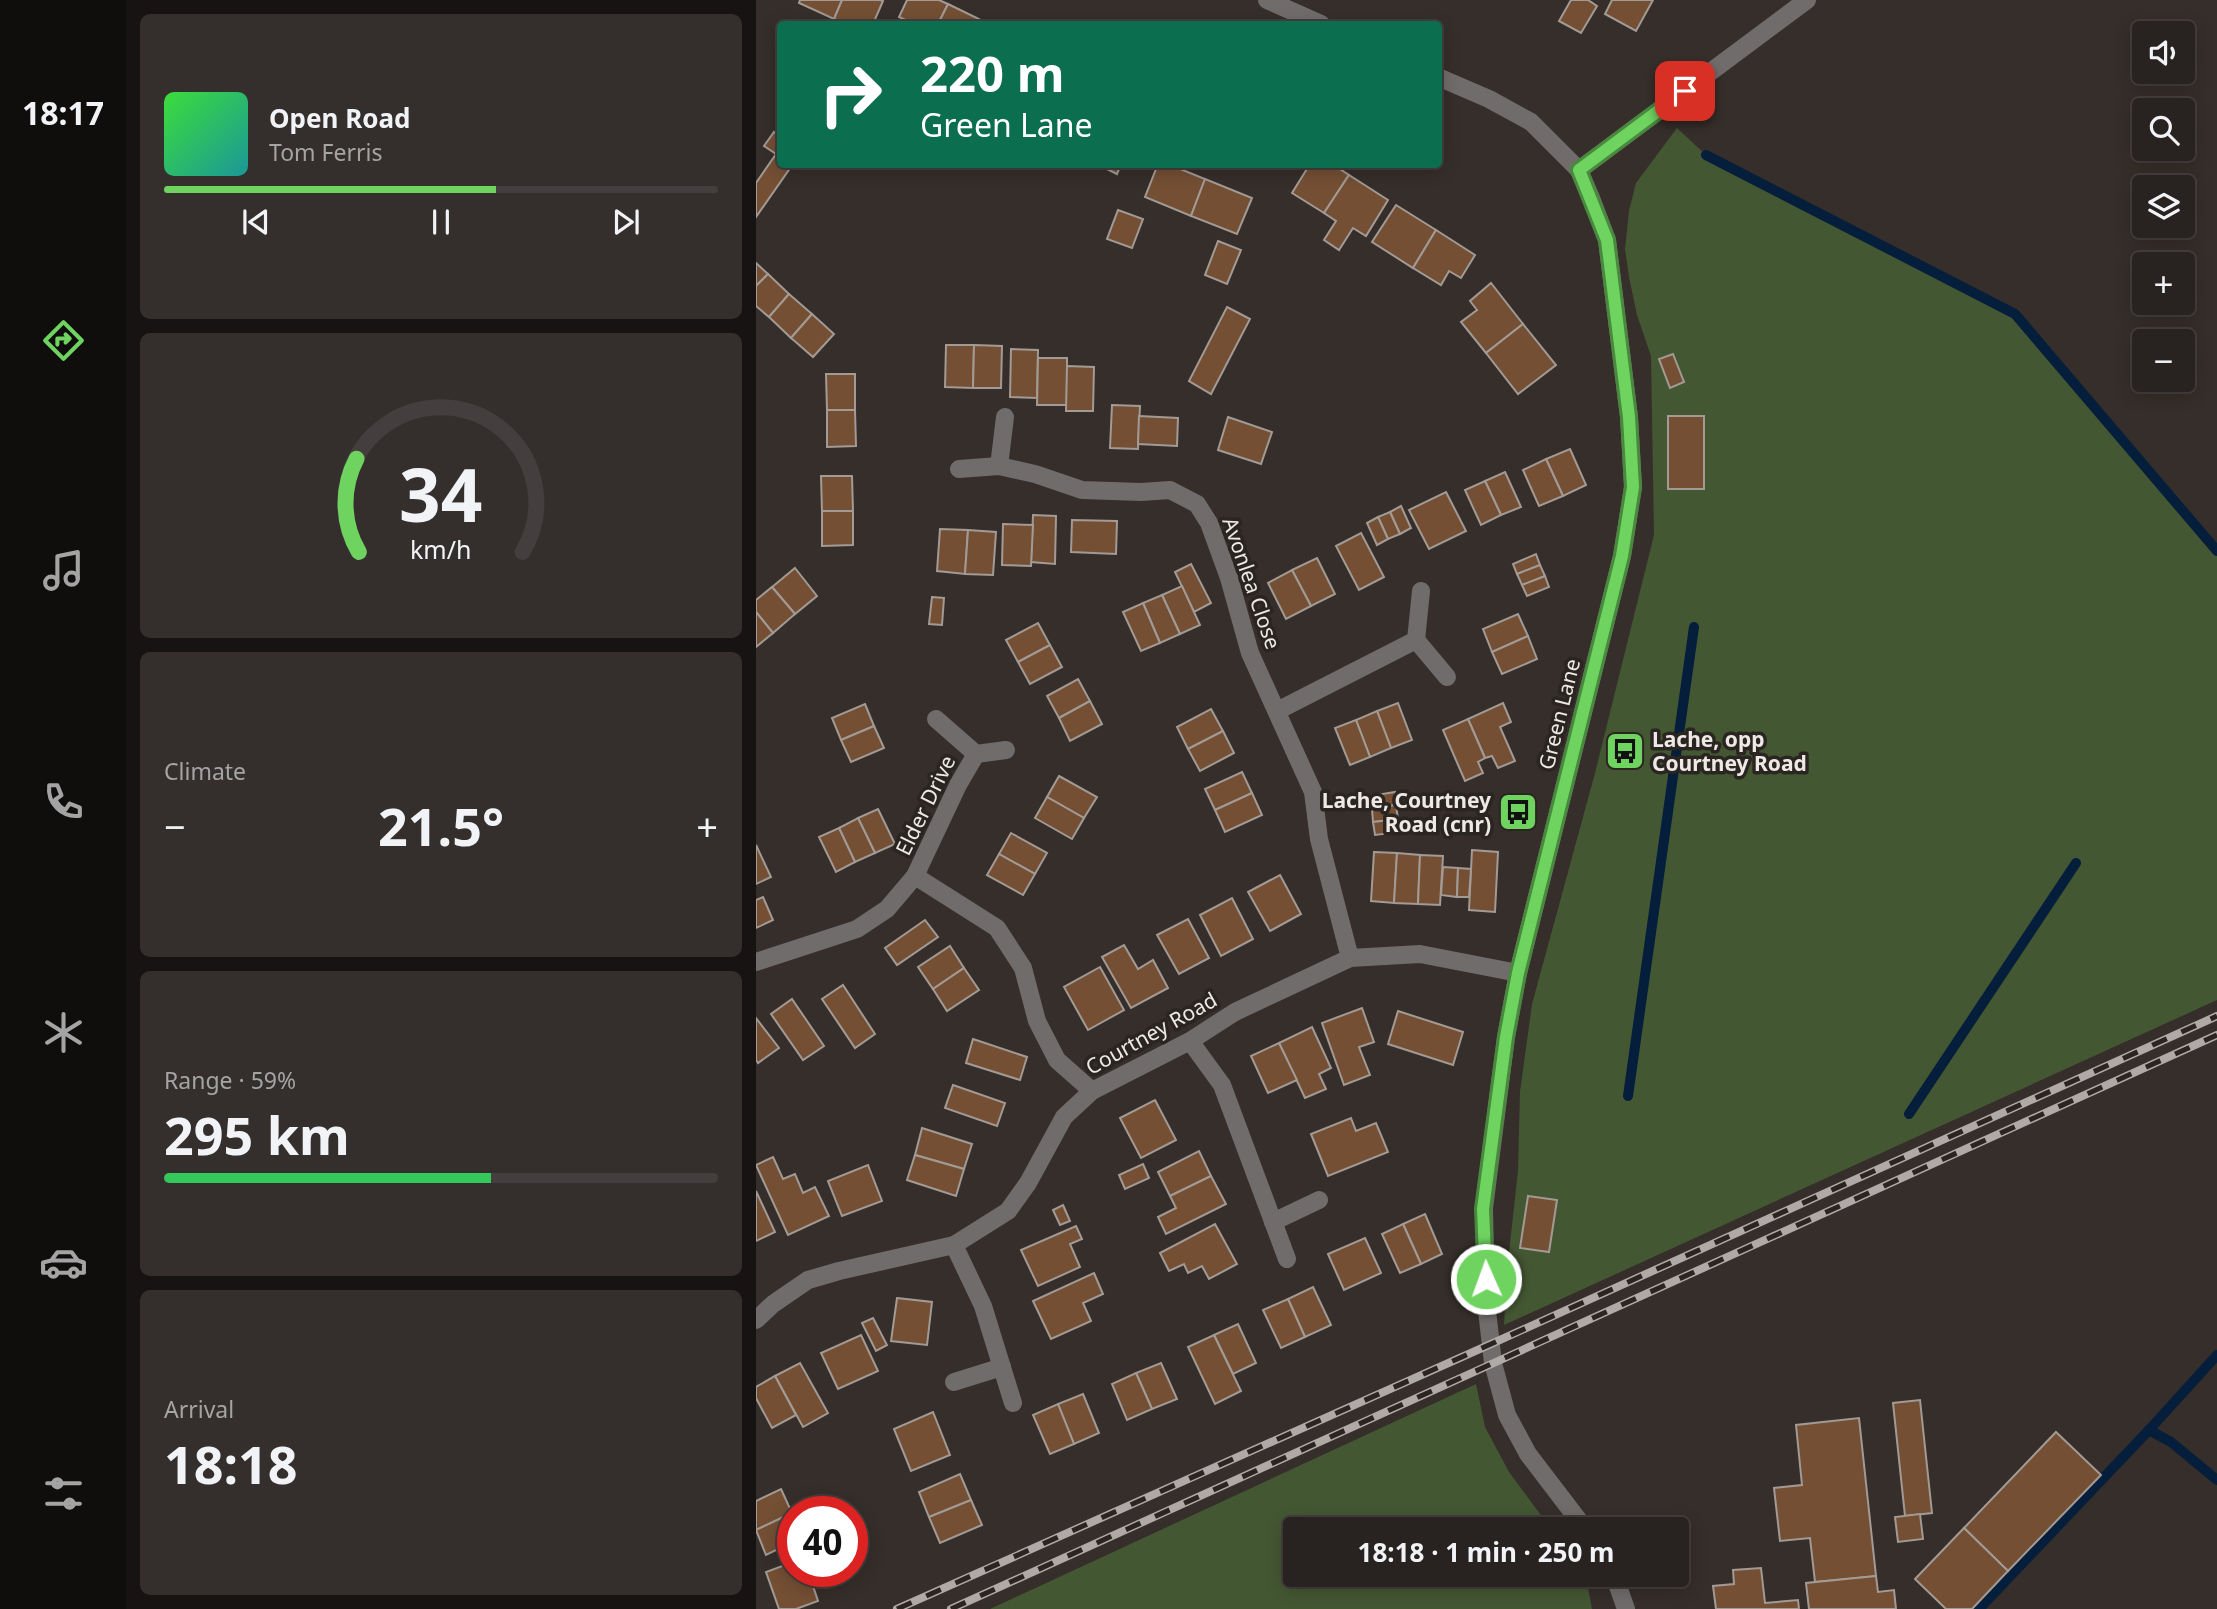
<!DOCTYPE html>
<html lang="en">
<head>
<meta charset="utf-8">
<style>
  :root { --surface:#282220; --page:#342f2d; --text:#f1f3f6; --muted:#a5a4a5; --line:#443f3e; --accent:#6fd360 }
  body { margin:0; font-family:"Noto Sans",sans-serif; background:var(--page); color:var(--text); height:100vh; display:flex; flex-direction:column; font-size:26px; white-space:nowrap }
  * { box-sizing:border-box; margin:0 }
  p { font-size:23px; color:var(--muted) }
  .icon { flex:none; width:38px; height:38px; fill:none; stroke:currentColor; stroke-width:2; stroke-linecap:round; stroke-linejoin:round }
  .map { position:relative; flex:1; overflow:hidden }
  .panel { display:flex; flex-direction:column; gap:14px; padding:14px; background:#161312; width:630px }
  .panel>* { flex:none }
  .guide { position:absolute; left:21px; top:21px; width:665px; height:147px; border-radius:7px; box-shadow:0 4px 18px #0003,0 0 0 2px var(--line); background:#0b6e4f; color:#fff; overflow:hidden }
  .buttons { position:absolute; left:1376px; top:21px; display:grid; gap:14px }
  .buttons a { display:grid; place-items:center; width:63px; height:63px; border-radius:7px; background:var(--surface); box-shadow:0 4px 18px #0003,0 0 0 2px var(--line); font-size:35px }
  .speed { position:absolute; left:21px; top:1496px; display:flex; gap:14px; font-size:35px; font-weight:700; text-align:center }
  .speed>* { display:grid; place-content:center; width:91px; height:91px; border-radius:50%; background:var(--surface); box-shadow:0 4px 18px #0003,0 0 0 2px var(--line); line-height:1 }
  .speed .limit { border:10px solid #d22; background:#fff; color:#111 }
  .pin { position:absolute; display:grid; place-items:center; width:60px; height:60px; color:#fff; margin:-30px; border-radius:14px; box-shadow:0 4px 10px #0006 }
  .me { position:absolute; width:77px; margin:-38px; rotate:358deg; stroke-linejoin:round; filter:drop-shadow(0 0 5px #0008) }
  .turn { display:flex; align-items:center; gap:24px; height:147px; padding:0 28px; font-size:32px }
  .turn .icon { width:91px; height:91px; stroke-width:2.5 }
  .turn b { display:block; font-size:49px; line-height:60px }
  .big { font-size:52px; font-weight:700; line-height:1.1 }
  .panel .widget { flex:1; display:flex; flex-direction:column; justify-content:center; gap:10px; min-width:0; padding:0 24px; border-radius:10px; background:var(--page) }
  .panel .dial { align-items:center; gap:0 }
  .dial svg { height:182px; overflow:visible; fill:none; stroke:var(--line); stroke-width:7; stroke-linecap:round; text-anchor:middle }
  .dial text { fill:var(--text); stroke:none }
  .song { display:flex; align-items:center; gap:21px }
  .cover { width:84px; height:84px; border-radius:10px; background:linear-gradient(135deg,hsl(120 70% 55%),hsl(180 70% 35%)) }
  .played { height:7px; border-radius:4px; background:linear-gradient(90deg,var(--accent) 60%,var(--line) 60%) }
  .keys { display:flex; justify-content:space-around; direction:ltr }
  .heat { display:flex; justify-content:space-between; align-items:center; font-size:38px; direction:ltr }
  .charge { height:10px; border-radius:5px; background:linear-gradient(90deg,#34c759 59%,var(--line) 0) }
  .trip { position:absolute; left:527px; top:1517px; width:406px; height:70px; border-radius:7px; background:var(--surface); box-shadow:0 4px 18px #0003,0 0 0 2px var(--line); font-weight:700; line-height:70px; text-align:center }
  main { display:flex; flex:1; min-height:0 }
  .tab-bar { display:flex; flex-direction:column; width:126px; justify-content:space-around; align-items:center; background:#100e0d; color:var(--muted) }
  .tab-bar .icon { width:49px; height:49px }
  .tab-bar .selected { color:var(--accent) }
  .tab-bar b { font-size:32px; color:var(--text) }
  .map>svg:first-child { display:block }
  .green { fill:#445733 }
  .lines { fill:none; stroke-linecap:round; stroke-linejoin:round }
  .stream { stroke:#041e3b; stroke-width:10 }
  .building { fill:#744f34; stroke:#a29a95; stroke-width:2 }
  .minor { stroke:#706c6b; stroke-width:18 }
  .tertiary { stroke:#706c6b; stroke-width:18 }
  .rail-casing { stroke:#afaaa7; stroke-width:8 }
  .rail { stroke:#2b2521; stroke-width:5; stroke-dasharray:16; stroke-linecap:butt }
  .route-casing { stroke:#48893e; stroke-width:18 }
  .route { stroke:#6fd360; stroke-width:12 }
  .labels { text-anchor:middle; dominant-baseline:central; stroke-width:7; stroke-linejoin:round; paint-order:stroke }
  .street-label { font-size:21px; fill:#ede9e7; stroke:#2b2521 }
  .poi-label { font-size:21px; font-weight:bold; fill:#ede9e7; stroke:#2b2521; text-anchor:start }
</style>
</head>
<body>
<main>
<nav class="tab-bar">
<b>18:17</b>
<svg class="icon selected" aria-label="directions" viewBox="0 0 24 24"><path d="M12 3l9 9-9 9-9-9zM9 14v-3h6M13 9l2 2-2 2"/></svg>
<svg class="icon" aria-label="music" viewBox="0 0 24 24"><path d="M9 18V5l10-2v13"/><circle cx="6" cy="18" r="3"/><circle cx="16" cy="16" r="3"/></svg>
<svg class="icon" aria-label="phone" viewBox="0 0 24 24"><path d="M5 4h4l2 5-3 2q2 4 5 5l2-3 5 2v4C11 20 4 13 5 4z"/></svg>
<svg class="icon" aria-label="climate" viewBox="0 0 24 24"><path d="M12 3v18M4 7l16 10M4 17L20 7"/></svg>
<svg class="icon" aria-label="car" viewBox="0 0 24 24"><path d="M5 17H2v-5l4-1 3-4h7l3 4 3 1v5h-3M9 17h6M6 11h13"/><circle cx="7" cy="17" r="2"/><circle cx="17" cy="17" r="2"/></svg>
<svg class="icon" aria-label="filters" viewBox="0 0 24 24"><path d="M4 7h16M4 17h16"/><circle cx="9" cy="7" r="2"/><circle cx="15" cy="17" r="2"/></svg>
</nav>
<section class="panel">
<div class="widget">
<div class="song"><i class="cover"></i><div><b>Open Road</b><p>Tom Ferris</p></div></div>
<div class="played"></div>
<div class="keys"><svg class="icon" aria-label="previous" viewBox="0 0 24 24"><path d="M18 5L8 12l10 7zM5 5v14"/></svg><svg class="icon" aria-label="pause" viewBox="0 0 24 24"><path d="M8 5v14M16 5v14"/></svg><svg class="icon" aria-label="next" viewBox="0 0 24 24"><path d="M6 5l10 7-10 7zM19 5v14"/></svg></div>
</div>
<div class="widget dial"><svg viewBox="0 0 100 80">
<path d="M14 69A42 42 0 1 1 86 69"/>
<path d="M14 69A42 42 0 0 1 13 28" stroke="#6fd360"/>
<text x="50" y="56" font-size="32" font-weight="700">34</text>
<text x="50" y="72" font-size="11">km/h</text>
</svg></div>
<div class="widget"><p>Climate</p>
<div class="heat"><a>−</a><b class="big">21.5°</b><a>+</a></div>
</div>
<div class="widget"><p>Range · 59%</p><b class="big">295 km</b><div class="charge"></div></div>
<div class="widget"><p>Arrival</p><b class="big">18:18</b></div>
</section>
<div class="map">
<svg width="1461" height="1609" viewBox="0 0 1461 1609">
  <rect width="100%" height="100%" fill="#352e2a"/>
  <!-- green -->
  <g class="green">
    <path d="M921,128L950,155L1259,314L1461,551V1000L748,1325L751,1270L762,1171L764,1092L776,1004L839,773L898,535L895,356L881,315L873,277L869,249L873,211L880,183Z"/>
    <path d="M720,1384L729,1427L753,1472L795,1529L539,1530V1575H826L831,1582L836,1609H234Z"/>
  </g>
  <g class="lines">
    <!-- stream -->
    <g class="stream">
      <path d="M950,155L1259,314L1461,551"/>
      <path d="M872,1096L938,627"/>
      <path d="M1153,1114L1320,863"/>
      <path d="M1393,1430L1415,1442L1461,1480"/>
      <path d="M1223,1609L1393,1430L1461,1355"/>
    </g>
  </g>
  <!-- building -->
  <g class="building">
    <path d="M44,0H86L78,19L43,3Z"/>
    <path d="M86,0H124L127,1L117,24H91L78,19Z"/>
    <path d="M151,0H183L192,4L182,24H158L143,17Z"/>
    <path d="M815,0H832L841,6L825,33L803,21Z"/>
    <path d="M856,0H897L880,31L849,14Z"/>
    <path d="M192,4L227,21L226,24H182Z"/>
    <path d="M18,132L24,137V164H37L0,217V183L20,154L8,146Z"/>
    <path d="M341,164H365L361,174Z"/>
    <path d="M402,164H412L449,179L435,216L389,197Z"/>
    <path d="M554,164H576L593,175L568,213L536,193Z"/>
    <path d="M593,175L632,200L610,236L597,228L583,250L568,240L580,221L568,213Z"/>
    <path d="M449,179L496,198L481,234L435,216Z"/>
    <path d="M640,205L680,230L657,268L616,242Z"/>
    <path d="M362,210L387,219L376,248L351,239Z"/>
    <path d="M680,230L719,255L705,278L693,271L685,285L657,268Z"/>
    <path d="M462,241L485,250L471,284L449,275Z"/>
    <path d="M0,263L12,274L0,286Z"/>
    <path d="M12,274L33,294L13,317L0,306V286Z"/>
    <path d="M735,283L767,324L730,353L705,322L721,310L714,301Z"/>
    <path d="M33,294L56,314L35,338L13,317Z"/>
    <path d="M471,307L494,319L455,394L433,381Z"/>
    <path d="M56,314L78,334L57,357L35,338Z"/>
    <path d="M767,324L800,365L762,394L730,353Z"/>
    <path d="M190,345H218L217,388L189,387Z"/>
    <path d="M218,345L246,346L245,388H217Z"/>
    <path d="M255,349L282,350L281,398L254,397Z"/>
    <path d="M917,354L928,382L914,388L903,359Z"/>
    <path d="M282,358H311V405H281Z"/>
    <path d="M311,366L338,367L337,411H310Z"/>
    <path d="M70,374H99V410H71Z"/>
    <path d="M356,405L384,406L382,449L354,448Z"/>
    <path d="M71,410H99L100,446L71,447Z"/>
    <path d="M383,416L422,418L421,446L382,444Z"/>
    <rect x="912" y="416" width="36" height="73"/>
    <path d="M472,417L516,432L505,464L462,450Z"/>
    <path d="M814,449L830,485L807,496L790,459Z"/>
    <path d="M790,459L807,496L783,506L767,470Z"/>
    <path d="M749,472L765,507L745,515L729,481Z"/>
    <path d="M65,476H96L97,511H66Z"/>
    <path d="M729,481L745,515L725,525L709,490Z"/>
    <path d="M690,492L710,531L673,549L653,510Z"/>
    <path d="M645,506L655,528L644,534L634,512Z"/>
    <path d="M66,511H97V545L66,546Z"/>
    <path d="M634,512L644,534L632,539L622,517Z"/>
    <path d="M277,515L300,516L299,564L275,562Z"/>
    <path d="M622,517L632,539L621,545L611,523Z"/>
    <path d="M316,520L361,521L360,554L315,552Z"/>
    <path d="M247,524L277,525L275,566L246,565Z"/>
    <path d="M184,529L212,530L209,574L181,571Z"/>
    <path d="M212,530L240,532L237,575L209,574Z"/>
    <path d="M605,533L628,577L603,590L580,546Z"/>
    <path d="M780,554L784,565L761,574L757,564Z"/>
    <path d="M561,558L579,594L555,606L536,570Z"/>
    <path d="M435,564L455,603L438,612L419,572Z"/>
    <path d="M784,565L789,576L766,585L761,574Z"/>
    <path d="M39,568L61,596L39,614L16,587Z"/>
    <path d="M536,570L555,606L530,619L512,583Z"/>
    <path d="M789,576L793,587L771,596L766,585Z"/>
    <path d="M426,586L444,625L424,634L406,595Z"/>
    <path d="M16,587L39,614L17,633L0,612V600Z"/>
    <path d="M406,595L424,634L404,643L387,603Z"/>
    <path d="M176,597L188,598L186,625L173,624Z"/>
    <path d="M387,603L404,643L385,651L367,612Z"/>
    <path d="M0,612L17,633L0,647Z"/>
    <path d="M762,614L772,636L736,652L727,629Z"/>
    <path d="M282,623L294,645L262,662L250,640Z"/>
    <path d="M772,636L781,659L746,674L736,652Z"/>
    <path d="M294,645L306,667L274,684L262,662Z"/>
    <path d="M322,679L334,701L303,718L291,696Z"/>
    <path d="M334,701L346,724L314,741L303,718Z"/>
    <path d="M642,703L656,740L635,748L621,711Z"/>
    <path d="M747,703L755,722L744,727L759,761L742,768L736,756L729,758L712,719Z"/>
    <path d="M109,704L118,726L85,740L76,718Z"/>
    <path d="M455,709L467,731L432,749L421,727Z"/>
    <path d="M621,711L635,748L614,757L600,720Z"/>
    <path d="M712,719L729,758L722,762L727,773L709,781L687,730Z"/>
    <path d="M600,720L614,757L594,765L579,728Z"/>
    <path d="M118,726L128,748L95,762L85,740Z"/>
    <path d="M467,731L478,753L444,771L432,749Z"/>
    <path d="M486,772L496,793L459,810L449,789Z"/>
    <path d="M303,776L341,797L328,818L291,797Z"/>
    <path d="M639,792L640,805L616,809L614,796Z"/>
    <path d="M496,793L506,815L469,832L459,810Z"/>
    <path d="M291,797L328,818L316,839L279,818Z"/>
    <path d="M640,805L642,819L617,822L616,809Z"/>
    <path d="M122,809L139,844L119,853L102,818Z"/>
    <path d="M102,818L119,853L99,862L83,828Z"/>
    <path d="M642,819L644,832L619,835L617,822Z"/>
    <path d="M83,828L99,862L80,872L63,837Z"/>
    <path d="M255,833L291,853L279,874L243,854Z"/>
    <path d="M0,845L15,877L0,884Z"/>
    <path d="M716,850L742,852L739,912L713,910Z"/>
    <path d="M618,852L641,853L638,903L615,901Z"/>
    <path d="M641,853L664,855L662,904L638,903Z"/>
    <path d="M243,854L279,874L267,895L231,875Z"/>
    <path d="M664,855L687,856L684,905L662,904Z"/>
    <path d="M687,867L702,868L701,897L685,895Z"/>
    <path d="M702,868L715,869L713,897H701Z"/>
    <path d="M524,875L545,914L514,931L492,892Z"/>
    <path d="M7,897L17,920L0,928V900Z"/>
    <path d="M476,898L497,939L465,956L444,915Z"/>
    <path d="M432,919L453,958L423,974L401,935Z"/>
    <path d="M169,920L182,937L141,965L129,948Z"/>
    <path d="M368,945L382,969L397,960L412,988L375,1008L346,957Z"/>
    <path d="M194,946L208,968L177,989L162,967Z"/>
    <path d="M344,967L368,1010L332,1030L308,987Z"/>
    <path d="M208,968L223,990L191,1011L177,989Z"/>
    <path d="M87,985L119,1034L99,1048L66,999Z"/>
    <path d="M36,999L68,1046L47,1060L15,1014Z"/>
    <path d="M606,1008L618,1042L603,1047L614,1075L588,1085L566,1023Z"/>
    <path d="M642,1011L707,1032L697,1065L632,1044Z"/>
    <path d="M0,1018L23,1048L2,1063L0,1060Z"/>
    <path d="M556,1027L575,1068L563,1074L570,1089L549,1098L523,1043Z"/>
    <path d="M217,1039L271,1057L264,1080L210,1063Z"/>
    <path d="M523,1043L541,1080L512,1093L495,1056Z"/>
    <path d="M197,1085L249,1103L241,1126L189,1108Z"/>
    <path d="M399,1100L420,1140L385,1158L364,1118Z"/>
    <path d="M595,1118L600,1131L620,1123L632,1152L572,1176L555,1134Z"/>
    <path d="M166,1128L216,1144L208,1169L159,1155Z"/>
    <path d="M443,1151L455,1176L414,1196L402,1172Z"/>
    <path d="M159,1155L208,1169L200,1196L151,1180Z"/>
    <path d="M17,1157L27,1179L39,1174L47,1193L59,1187L73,1216L32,1235L0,1165Z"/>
    <path d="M387,1164L393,1178L369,1189L363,1175Z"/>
    <path d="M112,1165L126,1201L86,1216L72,1181Z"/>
    <path d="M455,1176L470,1204L410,1234L402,1217L420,1208L414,1196Z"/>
    <path d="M0,1191L19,1232L0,1241Z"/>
    <path d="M772,1196L801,1200L793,1252L764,1248Z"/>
    <path d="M307,1205L314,1221L304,1225L297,1210Z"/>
    <path d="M669,1214L686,1254L665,1264L647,1224Z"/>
    <path d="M459,1224L481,1264L453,1279L446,1266L432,1273L428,1264L413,1271L404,1253Z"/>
    <path d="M647,1224L665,1264L644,1273L626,1234Z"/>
    <path d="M320,1226L326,1239L314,1244L324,1267L282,1286L265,1250Z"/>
    <path d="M609,1238L625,1273L588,1290L572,1254Z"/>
    <path d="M338,1273L347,1294L327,1303L335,1321L295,1339L277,1301Z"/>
    <path d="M557,1287L575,1325L549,1337L532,1299Z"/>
    <path d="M141,1298L176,1302L171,1345L135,1341Z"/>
    <path d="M532,1299L549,1337L525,1348L507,1310Z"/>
    <path d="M117,1318L131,1345L120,1351L106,1323Z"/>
    <path d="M482,1324L500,1363L477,1374L458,1335Z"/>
    <path d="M105,1335L122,1371L82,1389L65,1353Z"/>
    <path d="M458,1335L485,1391L459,1404L432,1347Z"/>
    <path d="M44,1363L72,1413L47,1427L19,1376Z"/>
    <path d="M405,1363L421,1399L396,1409L380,1373Z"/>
    <path d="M380,1373L396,1409L371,1420L356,1384Z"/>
    <path d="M19,1376L40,1415L16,1428L0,1398V1387Z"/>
    <path d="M327,1394L343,1433L318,1444L302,1404Z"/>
    <path d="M1164,1400L1176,1513L1149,1516L1137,1403Z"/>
    <path d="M302,1404L318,1444L294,1454L277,1415Z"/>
    <path d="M177,1412L194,1455L155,1471L138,1429Z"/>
    <path d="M1103,1418L1120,1576L1059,1582L1054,1538L1024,1541L1018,1488L1046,1485L1040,1425Z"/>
    <path d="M1300,1432L1345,1475L1252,1571L1208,1528Z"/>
    <path d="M204,1474L215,1500L173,1517L163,1492Z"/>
    <path d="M25,1489L36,1513L0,1530V1501Z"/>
    <path d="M215,1500L226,1525L184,1543L173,1517Z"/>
    <path d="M36,1513L37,1542L10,1555L0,1530Z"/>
    <path d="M1164,1514L1167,1539L1142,1542L1139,1517Z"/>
    <path d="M1208,1528L1252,1571L1216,1609H1190L1159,1579Z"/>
    <path d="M37,1562V1572H68L54,1577L62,1601L40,1609H23L10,1572Z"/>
    <path d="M1005,1568L1009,1603L1042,1600L1043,1609H960L957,1586L978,1584L977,1570Z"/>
    <path d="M1120,1576L1122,1592L1138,1590L1140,1609H1053L1050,1583Z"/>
  </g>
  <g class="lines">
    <!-- minor -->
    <g class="minor">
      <path d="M823,170L1051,0"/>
      <path d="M243,466L249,417"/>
      <path d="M203,469L243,466L279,474L326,490L385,492L414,490L441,504L453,523L473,578L494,653L557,792L563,839L594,958"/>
      <path d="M660,640L691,677"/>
      <path d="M521,711L660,640L665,591"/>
      <path d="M180,719L220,754L250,750"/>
      <path d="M159,876L241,928L267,968L281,1021L301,1060L336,1091"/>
      <path d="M0,962L101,929L131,909L159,876L202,785L220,754"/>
      <path d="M434,1041L466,1085L531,1259"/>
      <path d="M517,1222L563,1200"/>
      <path d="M198,1245L227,1306L257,1403"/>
      <path d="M0,1320L17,1304L52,1280L83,1271L198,1245L252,1211L272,1183L308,1117L336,1091L434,1041L479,1012L594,958L664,954L762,973"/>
      <path d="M198,1382L246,1367"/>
    </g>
    <!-- tertiary -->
    <g class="tertiary">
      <path d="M511,0L565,24"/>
      <path d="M682,77L733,99L775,122L823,170L835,198L851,240L873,417L877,487L866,556L762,973L750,1037L728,1208L730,1302L737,1363L751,1415L772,1454L830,1530"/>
      <path d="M858,1575L870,1609"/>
    </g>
    <!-- rail casing -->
    <g class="rail-casing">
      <g id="rail">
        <path d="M141,1609L735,1344L1461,1016"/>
        <path d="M195,1609L1461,1035"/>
      </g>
    </g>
    <!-- rail -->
    <use href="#rail" class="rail"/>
  </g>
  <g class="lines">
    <!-- route casing -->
    <g class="route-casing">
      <path id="route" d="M730,1279L727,1209L750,1037L762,973L866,556L877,487L873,417L851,240L823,170L929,91"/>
    </g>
    <!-- route -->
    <use href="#route" class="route"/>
  </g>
  <!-- icons -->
  <defs>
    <g id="bus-square" transform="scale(2.0125)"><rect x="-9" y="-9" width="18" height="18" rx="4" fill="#6fd360" stroke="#2b2521"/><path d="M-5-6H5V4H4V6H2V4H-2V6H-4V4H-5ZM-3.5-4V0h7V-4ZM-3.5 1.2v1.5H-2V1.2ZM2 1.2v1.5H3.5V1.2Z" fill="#111"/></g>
  </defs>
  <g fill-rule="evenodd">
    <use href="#bus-square" x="869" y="751"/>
    <use href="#bus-square" x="762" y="812"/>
  </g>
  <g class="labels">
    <!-- street labels -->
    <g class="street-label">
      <text transform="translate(496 583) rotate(71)">Avonlea Close</text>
      <text transform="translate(803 714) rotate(-76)">Green Lane</text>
      <text transform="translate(169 805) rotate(-64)">Elder Drive</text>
      <text transform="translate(395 1033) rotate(-29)">Courtney Road</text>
    </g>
    <!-- poi labels -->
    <g class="poi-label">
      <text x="896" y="739">Lache, opp<tspan x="896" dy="24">Courtney Road</tspan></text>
      <text x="735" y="800" text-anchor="end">Lache, Courtney<tspan x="735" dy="24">Road (cnr)</tspan></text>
    </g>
  </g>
</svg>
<div class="buttons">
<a><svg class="icon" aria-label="sound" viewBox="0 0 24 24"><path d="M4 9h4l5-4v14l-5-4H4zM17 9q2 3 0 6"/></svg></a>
<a><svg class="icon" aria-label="search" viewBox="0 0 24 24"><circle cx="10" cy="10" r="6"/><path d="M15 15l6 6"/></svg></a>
<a><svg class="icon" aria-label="layers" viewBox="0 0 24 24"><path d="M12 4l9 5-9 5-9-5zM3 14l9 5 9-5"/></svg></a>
<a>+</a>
<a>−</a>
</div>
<div class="speed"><div class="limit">40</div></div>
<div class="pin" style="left:929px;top:91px;background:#d93025"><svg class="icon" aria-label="arrive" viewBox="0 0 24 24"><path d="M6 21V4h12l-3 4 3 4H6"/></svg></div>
<svg class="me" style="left:730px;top:1279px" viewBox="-20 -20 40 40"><circle r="17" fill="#6fd360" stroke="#fff" stroke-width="3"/><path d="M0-11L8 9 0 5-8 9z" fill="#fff"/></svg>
<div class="trip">18:18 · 1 min · 250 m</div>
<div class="guide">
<div class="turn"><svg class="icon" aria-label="right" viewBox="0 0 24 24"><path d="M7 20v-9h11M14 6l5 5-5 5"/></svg><div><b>220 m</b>Green Lane</div></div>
</div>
</div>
</main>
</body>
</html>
